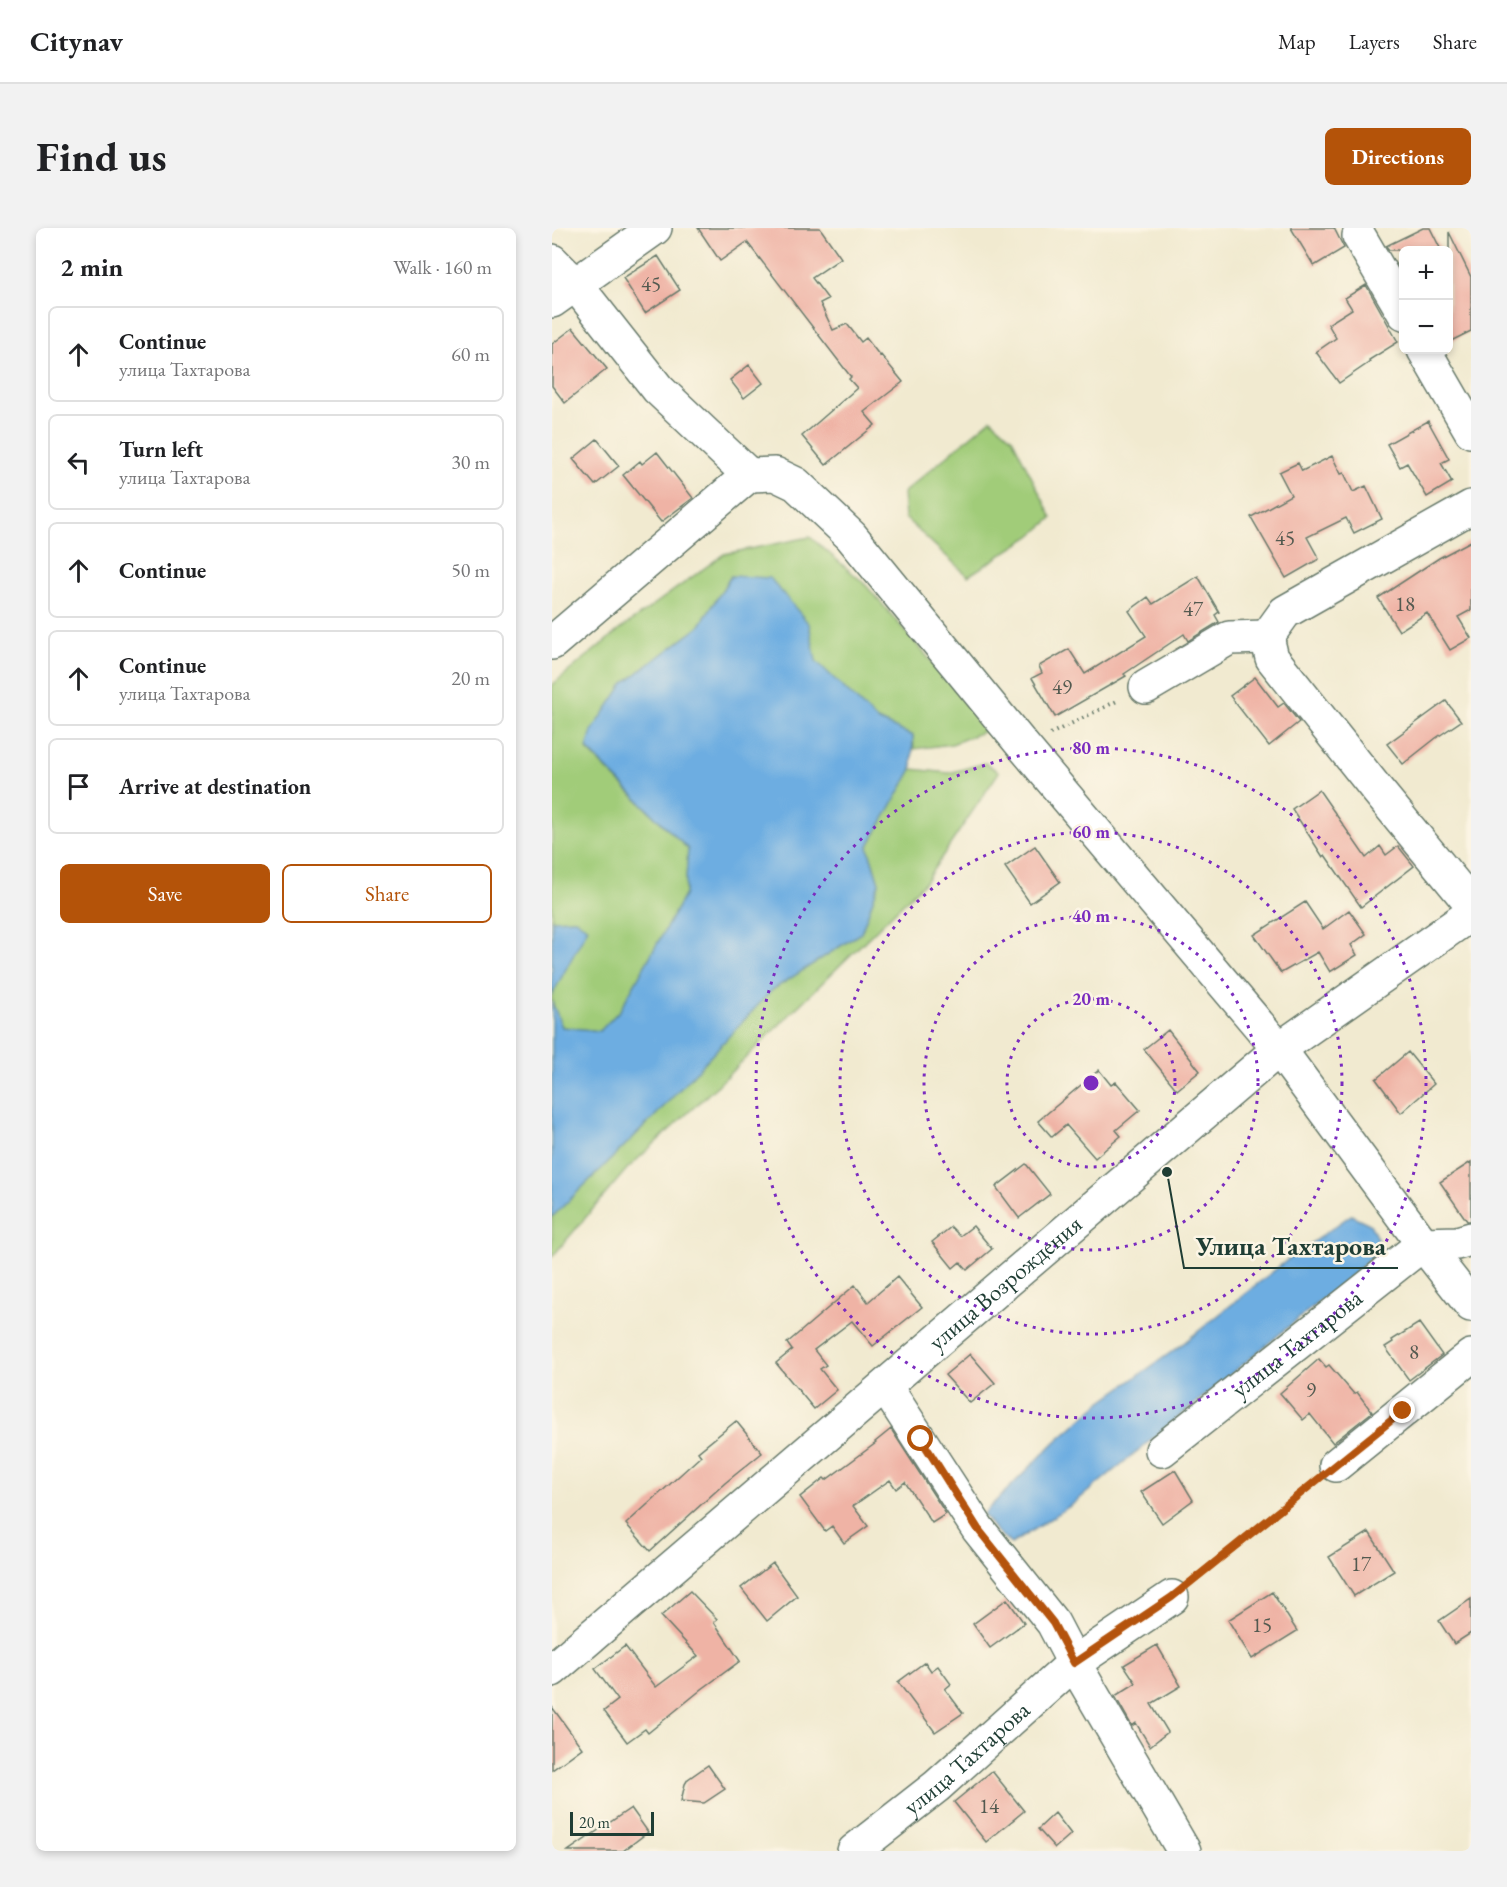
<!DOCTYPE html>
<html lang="en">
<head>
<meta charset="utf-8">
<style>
  :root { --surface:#fff; --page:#f2f2f2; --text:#202124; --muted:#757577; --line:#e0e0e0; --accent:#b45309 }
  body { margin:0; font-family:"EB Garamond",serif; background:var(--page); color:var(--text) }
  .controls { position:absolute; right:18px; top:18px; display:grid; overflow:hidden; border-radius:9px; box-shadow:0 3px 9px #0003 }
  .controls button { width:54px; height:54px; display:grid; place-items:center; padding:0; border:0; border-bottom:2px solid var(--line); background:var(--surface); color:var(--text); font:30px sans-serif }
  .scale { position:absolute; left:18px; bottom:15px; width:84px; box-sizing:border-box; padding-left:6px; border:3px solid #1f3d34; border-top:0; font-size:16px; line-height:21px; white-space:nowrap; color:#1f3d34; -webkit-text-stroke:4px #fcf5e5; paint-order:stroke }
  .stop { position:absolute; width:18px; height:18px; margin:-14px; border:4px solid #b45309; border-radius:50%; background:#fff }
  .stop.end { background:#b45309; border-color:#fff; box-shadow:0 2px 6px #0008 }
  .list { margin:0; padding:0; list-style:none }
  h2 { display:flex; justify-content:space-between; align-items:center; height:78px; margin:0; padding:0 24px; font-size:26px }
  h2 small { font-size:20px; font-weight:400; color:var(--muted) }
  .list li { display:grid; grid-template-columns:39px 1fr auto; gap:18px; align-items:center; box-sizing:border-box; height:96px; margin:0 12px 12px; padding:0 12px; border:2px solid var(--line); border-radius:9px }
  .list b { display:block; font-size:22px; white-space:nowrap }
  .list p { margin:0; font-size:20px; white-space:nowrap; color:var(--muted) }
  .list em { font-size:20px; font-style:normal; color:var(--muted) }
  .actions { display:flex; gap:12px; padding:18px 24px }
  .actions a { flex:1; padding:14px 0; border:2px solid var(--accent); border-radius:9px; text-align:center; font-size:21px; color:var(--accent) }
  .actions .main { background:var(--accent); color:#fff }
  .icon { flex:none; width:33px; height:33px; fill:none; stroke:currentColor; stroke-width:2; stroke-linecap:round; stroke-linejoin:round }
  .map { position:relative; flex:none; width:919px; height:1623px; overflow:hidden; border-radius:9px }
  header { display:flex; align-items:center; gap:36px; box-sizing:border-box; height:84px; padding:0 30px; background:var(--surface); border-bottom:2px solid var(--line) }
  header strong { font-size:28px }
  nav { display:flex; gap:33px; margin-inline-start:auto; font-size:21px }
  .intro { display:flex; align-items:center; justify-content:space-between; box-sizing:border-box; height:144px; padding:0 36px }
  h1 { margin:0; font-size:42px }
  .button { padding:15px 27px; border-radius:9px; background:var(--accent); color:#fff; font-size:21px; font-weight:700 }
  main { display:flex; gap:36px; padding:0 36px }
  aside { flex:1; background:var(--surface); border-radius:9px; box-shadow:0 3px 9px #0003 }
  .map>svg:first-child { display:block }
  .green { fill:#a1cc79; stroke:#608456; stroke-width:1.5 }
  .water { fill:#6dade1; stroke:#46758a; stroke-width:1.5 }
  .building { fill:#efb3a5 }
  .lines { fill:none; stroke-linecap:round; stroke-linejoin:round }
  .minor-casing { stroke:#687a6b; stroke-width:36 }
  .path { stroke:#687a6b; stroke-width:4; stroke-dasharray:1.5 4.5; stroke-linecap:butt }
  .minor { stroke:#fff; stroke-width:33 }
  .route { stroke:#b45309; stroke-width:8 }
  .ring { fill:none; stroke:#7b2cbf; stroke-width:3; stroke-dasharray:3 6 }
  .labels { text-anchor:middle; stroke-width:5; stroke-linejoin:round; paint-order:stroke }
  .number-label { font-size:21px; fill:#535a50 }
  .street-label { font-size:24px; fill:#1f3d34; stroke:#fcf5e5 }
  .centre { fill:#7b2cbf; stroke:#fcf5e5; stroke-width:3 }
  .ring-label { font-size:18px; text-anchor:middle; font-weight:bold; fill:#7b2cbf; stroke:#fcf5e5; stroke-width:5; stroke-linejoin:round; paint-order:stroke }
  .leader { fill:none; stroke:#1f3d34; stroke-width:2 }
  .callout-dot { fill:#1f3d34; stroke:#fcf5e5; stroke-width:2 }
  .callout-label { font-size:26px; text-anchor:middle; font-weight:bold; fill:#1f3d34; stroke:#fcf5e5; stroke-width:5; stroke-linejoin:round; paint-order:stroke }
</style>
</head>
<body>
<header>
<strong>Citynav</strong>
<nav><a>Map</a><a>Layers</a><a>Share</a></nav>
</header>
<div class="intro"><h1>Find us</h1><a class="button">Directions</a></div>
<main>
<aside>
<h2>2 min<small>Walk · 160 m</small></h2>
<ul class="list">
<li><svg class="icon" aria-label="ahead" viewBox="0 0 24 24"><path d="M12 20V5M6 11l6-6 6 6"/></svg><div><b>Continue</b><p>улица Тахтарова</p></div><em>60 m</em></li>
<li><svg class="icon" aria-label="left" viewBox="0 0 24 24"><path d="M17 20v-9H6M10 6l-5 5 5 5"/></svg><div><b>Turn left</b><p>улица Тахтарова</p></div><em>30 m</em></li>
<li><svg class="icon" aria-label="ahead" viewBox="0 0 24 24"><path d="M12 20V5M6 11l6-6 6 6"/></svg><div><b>Continue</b></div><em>50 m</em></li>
<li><svg class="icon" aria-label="ahead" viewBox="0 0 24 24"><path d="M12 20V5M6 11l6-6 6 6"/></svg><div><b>Continue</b><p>улица Тахтарова</p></div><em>20 m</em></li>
<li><svg class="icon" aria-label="arrive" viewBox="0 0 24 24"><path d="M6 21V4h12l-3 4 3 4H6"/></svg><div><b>Arrive at destination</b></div></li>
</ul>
<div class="actions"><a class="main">Save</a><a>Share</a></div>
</aside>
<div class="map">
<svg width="919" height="1623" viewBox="0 0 919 1623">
  <rect width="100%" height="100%" fill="#fcf5e5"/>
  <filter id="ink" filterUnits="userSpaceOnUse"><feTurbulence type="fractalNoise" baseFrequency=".0167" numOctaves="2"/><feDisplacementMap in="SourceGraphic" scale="12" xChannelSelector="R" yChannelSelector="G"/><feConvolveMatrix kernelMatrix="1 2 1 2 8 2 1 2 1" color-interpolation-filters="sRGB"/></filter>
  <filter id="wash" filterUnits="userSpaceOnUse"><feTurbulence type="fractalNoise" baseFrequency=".008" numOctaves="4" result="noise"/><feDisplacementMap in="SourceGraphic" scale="24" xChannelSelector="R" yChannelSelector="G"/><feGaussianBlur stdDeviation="1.35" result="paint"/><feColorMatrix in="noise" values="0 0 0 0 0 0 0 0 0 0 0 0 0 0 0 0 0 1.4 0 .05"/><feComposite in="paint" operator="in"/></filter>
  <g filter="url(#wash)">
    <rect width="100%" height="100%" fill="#f1ead0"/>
    <path class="green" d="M439,191L460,210L500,290L479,308L416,348L353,290L351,265Z
      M258,309L312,355L411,470L433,503L400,516L362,521L361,508L325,492L263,433L257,396L179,348L147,399L72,455L35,522L136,621L133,666L68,782L48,803L10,799L0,774V767L35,700L23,691L0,692V457L67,402L172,326Z
      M433,535L447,544L373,654L165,858L75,941L0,1029V989L102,889L220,762L309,705L327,655L316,619L360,541L397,545Z"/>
    <path class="water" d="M179,348L218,350L257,396L264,433L325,492L361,508L360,541L316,619L327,655L309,705L220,762L102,889L0,989V774L10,799L48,803L68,782L133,666L136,621L35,521L40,503L72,455L147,399Z
      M23,691L36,700L0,767V692Z
      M799,987L818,996L829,1019L808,1040L521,1276L459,1316L443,1302L431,1286L504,1213L549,1174L628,1118L734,1033Z"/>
    <g id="blocks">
      <path class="building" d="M146,0H268L289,30L260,50L276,71L268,75L281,102L295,96L309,114L314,110L328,128L329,127L351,154L312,184L323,197L274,237L250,208L305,160L297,151L299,149L195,14L168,33Z
        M739,0H782L792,20L762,38Z
        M871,0H878L889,22H837L834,18Z
        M897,4L919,49V103L897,114Z
        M106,28L128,62L93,85L71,50Z
        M814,57L846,114L817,132L818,134L787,155L764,124L784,110L776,96L800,81L793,70Z
        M21,100L55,141L13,175L0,158V116Z
        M197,137L211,155L192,170L178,152Z
        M876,193L897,231L889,235L900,254L875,269L855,235L848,239L835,216Z
        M45,211L67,238L43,257L21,231Z
        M105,224L141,270L109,294L71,247L88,233L90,236Z
        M780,228L789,246L792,245L801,264L814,258L830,291L802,305L794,290L755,309L767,331L734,350L699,289L739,267L727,244L746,235L750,243Z
        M919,313V382L906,389L919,410L898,422L875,385L847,403L826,370L887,330Z
        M646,348L667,384L663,387L667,394L636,413L632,406L572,446L574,448L503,489L480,450L490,445L487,438L517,421L533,446L594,408L577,383L596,369L601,376Z
        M703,449L726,479L732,475L747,494L717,518L678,468Z
        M894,473L909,493L884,510L851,536L835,516Z
        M767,562L814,630L828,618L834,627L846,618L862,638L809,679L773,627L771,629L740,581Z
        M483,618L508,654L478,675L453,639Z
        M753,674L771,701L797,682L814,706L799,717L805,727L778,744L766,724L729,745L702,707Z
        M616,802L648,843L625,862L592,821Z
        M856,824L882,856L849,885L824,851Z
        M547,842L559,857L564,854L588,882L564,902L569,908L543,930L514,897L500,909L486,893Z
        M919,934V993H915L888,954Z
        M474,936L498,966L467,990L444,959Z
        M421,998L440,1021L415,1042L408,1034L401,1040L380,1014L399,999L408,1008Z
        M345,1049L370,1079L321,1118L300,1093L262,1122L274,1137L268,1141L285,1162L262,1181L224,1135L240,1122L235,1115L303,1057L316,1074Z
        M867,1095L890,1127L857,1152L833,1119L841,1114L840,1112Z
        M418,1126L443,1155L418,1175L393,1147Z
        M767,1131L774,1139L777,1137L802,1166L805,1164L820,1184L781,1215L758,1186L751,1192L728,1165Z
        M184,1193L210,1225L173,1255L98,1323L74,1296L149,1228L146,1224Z
        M339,1201L394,1286L380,1295L353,1254L344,1261L338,1252L301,1278L316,1298L292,1315L280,1298L273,1303L248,1269L272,1250L274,1252L324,1215L323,1214Z
        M623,1242L641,1272L610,1295L589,1264Z
        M817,1304L842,1343L802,1368L777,1329Z
        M221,1335L245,1368L215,1393L189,1360Z
        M138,1363L165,1391L162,1394L188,1433L150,1461L96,1505L93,1501L75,1514L52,1483L66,1472L43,1441L73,1418L104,1459L146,1428L109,1388Z
        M720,1364L745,1403L700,1431L676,1392Z
        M455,1371L472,1395L438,1420L421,1396Z
        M919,1371V1405L902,1416L887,1393Z
        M605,1417L629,1458L599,1476L616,1504L598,1518L584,1495L580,1498L563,1468L584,1455L572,1437Z
        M373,1434L379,1443L386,1438L399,1456L393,1461L411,1485L383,1504L346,1454Z
        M0,1479L30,1520L0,1542Z
        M156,1537L173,1561L152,1575L129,1573L133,1556L136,1551Z
        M440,1543L472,1583L434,1614L402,1574Z
        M79,1580L96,1604L71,1623H16Z
        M503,1585L519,1606L503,1620L486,1601Z"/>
    </g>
  </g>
  <g filter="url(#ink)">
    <use href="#blocks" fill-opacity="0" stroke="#687a6b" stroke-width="1.5"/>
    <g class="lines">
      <g class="minor-casing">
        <g id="minor">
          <path d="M807,8L852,85"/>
          <path d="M0,33L24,57L106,161L197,247L223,246L244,256L299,308L472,519L727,821L871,1016L919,1077"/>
          <path d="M0,73L103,0"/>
          <path d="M872,122L919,203"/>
          <path d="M715,409L720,430L826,563L919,676"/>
          <path d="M715,409L733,384L919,279"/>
          <path d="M0,415L197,247"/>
          <path d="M594,459L677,410L715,409"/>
          <path id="s1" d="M610,1222L871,1016L905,1015L919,1011"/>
          <path d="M784,1237L919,1128"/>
          <path d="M620,1369L522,1435L632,1623"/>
          <path id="s2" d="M0,1442L727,821L919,686"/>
          <path id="s3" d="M302,1623L385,1558L522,1435L501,1395L426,1301L333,1158"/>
        </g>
      </g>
      <path class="path" d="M498,506L567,472
        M642,1351L763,1255"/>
      <use href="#minor" class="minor"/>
    </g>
  </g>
  <g class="lines" filter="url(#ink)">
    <path class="route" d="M369,1211L426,1301L501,1395L522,1435L620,1369L851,1183"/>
  </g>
  <g class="ring">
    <circle cx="539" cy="855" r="84"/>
    <circle cx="539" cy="855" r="167"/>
    <circle cx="539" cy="855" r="251"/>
    <circle cx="539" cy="855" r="335"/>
  </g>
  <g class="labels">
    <g class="number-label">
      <text x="99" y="63">45</text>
      <text x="733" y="317">45</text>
      <text x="853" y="383">18</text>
      <text x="641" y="388">47</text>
      <text x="510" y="466">49</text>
      <text x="862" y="1131">8</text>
      <text x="759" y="1169">9</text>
      <text x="809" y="1343">17</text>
      <text x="710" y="1404">15</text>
      <text x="437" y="1585">14</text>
    </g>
    <g class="street-label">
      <text dy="8" stroke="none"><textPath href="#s2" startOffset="596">улица Возрождения</textPath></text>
      <text dy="8" stroke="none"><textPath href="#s1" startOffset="172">улица Тахтарова</textPath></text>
      <text dy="8" stroke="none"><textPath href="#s3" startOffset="146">улица Тахтарова</textPath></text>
    </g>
  </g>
  <circle cx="539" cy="855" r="9" class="centre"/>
  <g class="ring-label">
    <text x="539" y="526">80 m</text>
    <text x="539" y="610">60 m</text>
    <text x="539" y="694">40 m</text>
    <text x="539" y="777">20 m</text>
  </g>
  <path class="leader" d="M615 944L632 1040H846"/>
  <circle class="callout-dot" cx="615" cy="944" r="6"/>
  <g class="callout-label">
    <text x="739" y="1027">Улица Тахтарова</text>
  </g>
</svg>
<div class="controls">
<button>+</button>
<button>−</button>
</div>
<div class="scale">20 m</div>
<div class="stop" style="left:369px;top:1211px"></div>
<div class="stop end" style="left:851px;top:1183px"></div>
</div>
</main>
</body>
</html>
